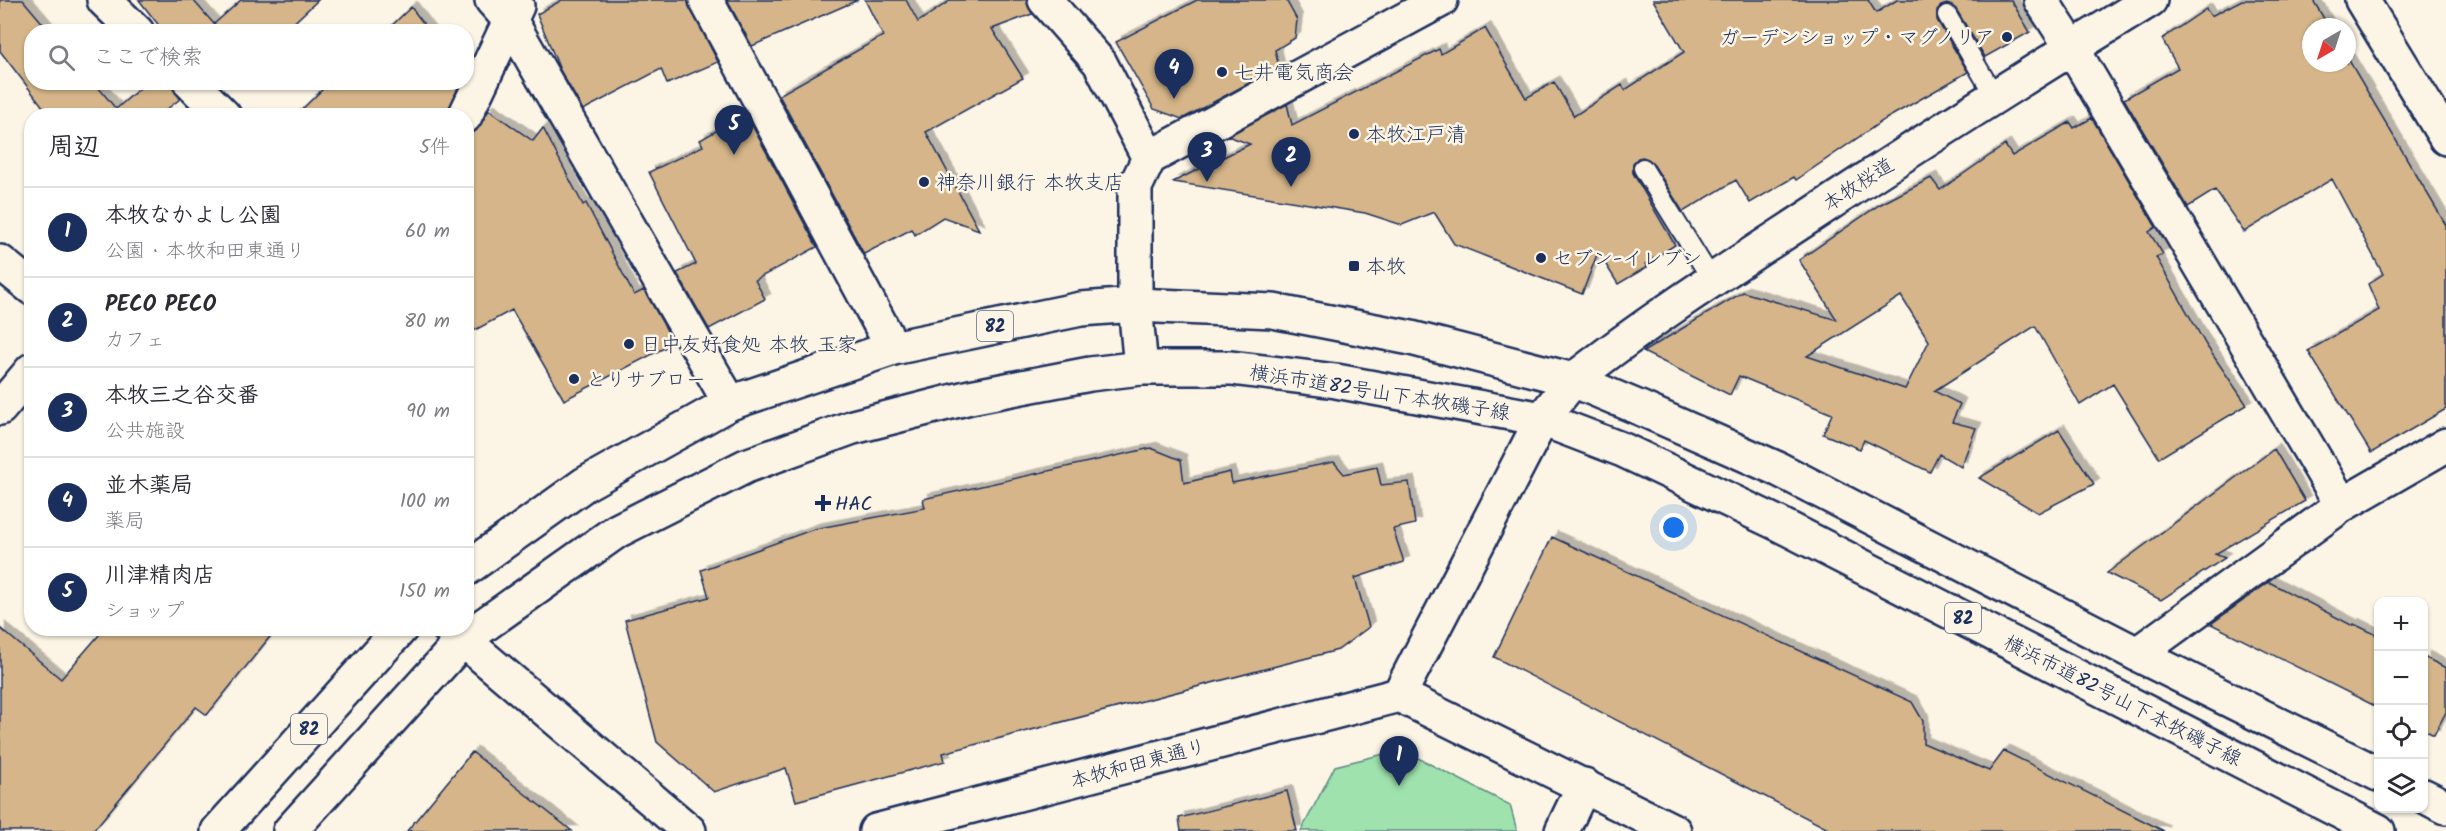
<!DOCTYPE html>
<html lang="ja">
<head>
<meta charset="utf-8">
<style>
  :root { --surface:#fff; --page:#f7f7f7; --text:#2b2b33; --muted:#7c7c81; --line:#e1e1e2; --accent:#1b2f5e }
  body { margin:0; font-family:Kalam,"Klee One",sans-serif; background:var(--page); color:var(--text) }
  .controls { position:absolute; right:18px; bottom:18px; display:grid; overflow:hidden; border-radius:12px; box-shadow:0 2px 4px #0004 }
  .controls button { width:54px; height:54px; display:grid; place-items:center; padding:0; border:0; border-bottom:2px solid var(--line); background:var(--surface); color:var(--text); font:30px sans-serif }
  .compass { position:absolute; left:2302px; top:18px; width:54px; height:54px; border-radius:50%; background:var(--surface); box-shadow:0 2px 4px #0004; rotate:219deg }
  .you { position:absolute; left:1674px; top:528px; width:21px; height:21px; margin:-15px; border:4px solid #fff; border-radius:50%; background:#1a73e8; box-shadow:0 0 0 9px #1a73e833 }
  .badge { display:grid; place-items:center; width:39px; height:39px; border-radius:50%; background:var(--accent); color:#fff; font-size:20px; font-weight:700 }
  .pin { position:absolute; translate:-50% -50px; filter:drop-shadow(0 2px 3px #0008) }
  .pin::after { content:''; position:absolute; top:32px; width:21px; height:18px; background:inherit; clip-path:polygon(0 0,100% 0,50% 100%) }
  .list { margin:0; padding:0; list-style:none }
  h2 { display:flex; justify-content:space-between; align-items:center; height:78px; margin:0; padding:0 24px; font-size:26px }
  h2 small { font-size:20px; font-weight:400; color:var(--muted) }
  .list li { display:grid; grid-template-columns:39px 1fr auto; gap:18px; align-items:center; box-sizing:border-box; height:90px; padding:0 24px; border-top:2px solid var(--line) }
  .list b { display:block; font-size:22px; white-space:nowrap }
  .list p { margin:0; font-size:20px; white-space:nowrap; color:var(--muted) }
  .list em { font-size:20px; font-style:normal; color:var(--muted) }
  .icon { flex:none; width:33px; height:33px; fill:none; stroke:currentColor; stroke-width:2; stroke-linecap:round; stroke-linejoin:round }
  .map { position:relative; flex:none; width:2446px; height:831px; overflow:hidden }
  .search { position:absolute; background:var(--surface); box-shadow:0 2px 4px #0004; left:24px; top:24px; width:450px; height:66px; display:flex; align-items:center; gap:15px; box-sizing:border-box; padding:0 21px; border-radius:24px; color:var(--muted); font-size:22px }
  .panel { position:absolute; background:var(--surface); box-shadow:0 2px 4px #0004; left:24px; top:108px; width:450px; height:528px; border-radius:24px }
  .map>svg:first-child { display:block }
  .green { fill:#9fe2ad; stroke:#5d8886; stroke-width:1.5 }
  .building { fill:#d5b589; stroke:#1b2f5e; stroke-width:1.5; fill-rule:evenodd; filter:url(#shadow) }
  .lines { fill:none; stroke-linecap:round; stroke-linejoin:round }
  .lane-casing { stroke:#1b2f5e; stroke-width:22 }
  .street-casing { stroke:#1b2f5e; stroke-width:38 }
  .secondary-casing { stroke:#1b2f5e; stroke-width:38 }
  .primary-casing { stroke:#1b2f5e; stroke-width:38 }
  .lane { stroke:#fcf5e5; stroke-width:18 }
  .street { stroke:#fcf5e5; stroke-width:33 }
  .secondary { stroke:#fcf5e5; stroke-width:33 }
  .primary { stroke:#fcf5e5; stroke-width:33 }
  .poi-dot { fill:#1b2f5e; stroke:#fcf5e5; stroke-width:2 }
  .labels { text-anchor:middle; stroke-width:5; stroke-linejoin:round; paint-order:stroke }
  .shield { fill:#fcf5e5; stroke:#5e6a86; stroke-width:1.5 }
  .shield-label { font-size:18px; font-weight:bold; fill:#1b2f5e }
  .poi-label { font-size:20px; fill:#1b2f5e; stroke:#fcf5e5; text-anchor:start }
  .street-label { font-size:20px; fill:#1b2f5e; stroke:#fcf5e5 }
</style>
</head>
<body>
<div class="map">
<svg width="2446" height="831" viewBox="0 0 2446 831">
  <defs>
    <filter id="shadow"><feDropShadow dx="5.5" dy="-5.5" stdDeviation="0" flood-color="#0004"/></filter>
  </defs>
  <rect width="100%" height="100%" fill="#fcf5e5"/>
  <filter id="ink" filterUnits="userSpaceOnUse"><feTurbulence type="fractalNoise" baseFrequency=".0167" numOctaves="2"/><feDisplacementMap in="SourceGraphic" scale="12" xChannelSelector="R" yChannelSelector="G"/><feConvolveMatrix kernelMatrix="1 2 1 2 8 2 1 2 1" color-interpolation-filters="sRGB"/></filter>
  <g filter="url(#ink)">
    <path class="green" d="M1388,753L1418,758L1510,805L1517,831H1301L1335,766Z"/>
    <path class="building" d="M0,0H23L50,32H32V82H94L116,109L147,82H172L180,99L158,116H50L0,51Z
      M139,0H193L214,24L241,0H318L284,32H164Z
      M562,0H687L718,62L667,84L661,69L583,110L560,70L537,14Z
      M727,0H858L752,46Z
      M865,0H906L918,22L951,0H1027L1032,14L992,29L1023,78L926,132L979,230L943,217L915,235L912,229L864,254L779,95L883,36Z
      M1197,0H1286L1297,20L1295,38L1275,50L1279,67L1182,119L1154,109L1116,42Z
      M1653,0H1868L1876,13L1897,0H2011L2030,32L1985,57L1956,9L1947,4L1941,6L1937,10V20L1968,72L1884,120L1796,180L1794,177L1750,203L1736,180L1683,212L1652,162L1643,157L1638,158L1633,163V173L1675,245L1645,264L1647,267L1618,284L1598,252L1582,294L1454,244L1434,212L1402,225L1365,213L1173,182L1250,144L1228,136L1287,104L1292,125L1439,49L1441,54L1485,28L1526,98L1554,82L1574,116L1622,85L1625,90L1684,52Z
      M2242,0H2313L2329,27H2311V63H2347V57L2446,225V409L2371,453L2308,351L2379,310L2368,284L2383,274L2332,179L2244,232L2215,190L2188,207L2124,99L2178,68L2162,39L2206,9L2211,16Z
      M411,7L430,32H385Z
      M330,82H452L458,87L447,116H295Z
      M489,110L533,141L543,128L583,205L586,203L634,295L644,290L674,343L564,400L512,310L466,335V135L476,131Z
      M746,114L817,247L755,280L765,299L709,329L677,273L696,264L649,172L703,146L700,140Z
      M2092,118L2156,227L2149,232L2163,254L2156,257L2206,345L2247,405L2159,458L2113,384L2080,405L2035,326L1934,391L1960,404L1952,422L1976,428L1961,467L1939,454L1930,472L1864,440L1860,449L1823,434L1832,414L1739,376L1730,395L1643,352L1743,292L1837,320L1799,260L1879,205L1931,178L1940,190L2005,145L2012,156L2070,122L2074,128ZM1901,296L1929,341L1905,389L1807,356Z
      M2059,430L2094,484L2038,513L1979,478Z
      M1151,448L1181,460L1184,483L1230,472L1232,483L1334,462L1344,474L1377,467L1381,485L1409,482L1415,524L1393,529L1404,562L1355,578L1369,627L1338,650L943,753L945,761L796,801L786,768L714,792L657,742L625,620L709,597L701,570L814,529L925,508L923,499Z
      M2274,449L2305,501L2215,554L2225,558L2161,600L2107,573Z
      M1552,537L1912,702L1923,721V743L1989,771L2004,751L2164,831H1832L1494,657Z
      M2269,582L2353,626L2354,624L2379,636V708L2211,624Z
      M0,628L61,679L105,628H277L207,715L196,707L93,831H0Z
      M2424,657L2446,668V712L2434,735L2424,730Z
      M472,752L572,831H407Z
      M1287,791L1297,831H1181L1179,818Z"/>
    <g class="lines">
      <g class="lane-casing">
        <path id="lane" d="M1947,15L1994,95
          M1643,168L1712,280"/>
      </g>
      <g class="street-casing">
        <path id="street" d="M104,0L137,32
          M492,0L510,20L730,403
          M706,0L893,348
          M1045,0L1100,63L1149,158
          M2041,0L2072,48L2342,505
          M2362,0L2446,138
          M190,82L224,116
          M465,116L517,6
          M1141,368L1135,305V187L1149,158L1441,0
          M2137,654L2342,505L2446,445
          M1399,695L1542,419L1573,380
          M1562,831L1584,785"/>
      </g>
      <g class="secondary-casing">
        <path id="secondary" d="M0,262L32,288
          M1573,380C1645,323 1723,273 1801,222C1916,146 2032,72 2150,0
          M0,408L32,370
          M449,628L689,831
          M876,831L1399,695L1674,831"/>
      </g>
      <g class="primary-casing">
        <path id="primary" d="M466,569L585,484L730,403L893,348L1081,309L1135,305L1273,311L1411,338L1573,380L1642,409L1778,469L2137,654L2378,774
          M2424,796L2446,807
          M218,831L401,628
          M290,831L463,640L617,531L746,466L853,427L970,397L1090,374L1141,368H1231L1336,381L1542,419L1623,450L1777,523L2378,831"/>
      </g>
      <use href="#lane" class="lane"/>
      <use href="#street" class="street"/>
      <use href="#secondary" class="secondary"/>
      <use href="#primary" class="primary"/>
    </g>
  </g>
  <g class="poi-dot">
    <circle cx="2007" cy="37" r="6"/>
    <circle cx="1222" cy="72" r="6"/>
    <circle cx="1354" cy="134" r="6"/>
    <circle cx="924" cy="182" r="6"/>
    <circle cx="1541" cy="258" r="6"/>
    <rect x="1348" y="260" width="12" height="12" rx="3"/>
    <circle cx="629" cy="344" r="6"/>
    <circle cx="574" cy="379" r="6"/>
    <path d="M820 494h6v6h6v6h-6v6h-6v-6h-6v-6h6z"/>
  </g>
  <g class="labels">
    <g class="shield">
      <rect x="977" y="311" width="36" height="30" rx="4.5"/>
      <rect x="1945" y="603" width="36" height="30" rx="4.5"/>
      <rect x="291" y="714" width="36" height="30" rx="4.5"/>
    </g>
    <g class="shield-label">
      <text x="995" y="332">82</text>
      <text x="1963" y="624">82</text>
      <text x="309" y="735">82</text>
    </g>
    <g class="poi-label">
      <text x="1995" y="44" text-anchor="end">ガーデンショップ・マグノリア</text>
      <text x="1234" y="79">七井電気商会</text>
      <text x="1366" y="141">本牧江戸清</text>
      <text x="936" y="189">神奈川銀行 本牧支店</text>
      <text x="1553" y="265">セブン-イレブン</text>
      <text x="1366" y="273">本牧</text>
      <text x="641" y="351">日中友好食処 本牧 玉家</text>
      <text x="586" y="386">とりサブロー</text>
      <text x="835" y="510">HAC</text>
    </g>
    <g class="street-label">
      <text transform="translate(1858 184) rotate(-33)" y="7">本牧桜道</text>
      <text transform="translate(1380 392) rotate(9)" y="7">横浜市道82号山下本牧磯子線</text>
      <text transform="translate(2123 700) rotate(27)" y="7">横浜市道82号山下本牧磯子線</text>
      <text transform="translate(1138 763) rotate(-15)" y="7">本牧和田東通り</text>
    </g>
  </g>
</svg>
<div class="controls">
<button>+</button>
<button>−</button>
<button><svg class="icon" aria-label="locate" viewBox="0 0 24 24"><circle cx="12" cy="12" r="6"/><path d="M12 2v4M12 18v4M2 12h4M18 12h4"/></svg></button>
<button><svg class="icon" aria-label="layers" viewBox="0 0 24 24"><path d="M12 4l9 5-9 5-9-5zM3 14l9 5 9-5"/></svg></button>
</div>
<svg class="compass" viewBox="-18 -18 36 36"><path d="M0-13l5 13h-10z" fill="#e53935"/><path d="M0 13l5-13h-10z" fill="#7c7c81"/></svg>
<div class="you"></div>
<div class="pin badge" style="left:1399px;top:786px">1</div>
<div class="pin badge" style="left:1291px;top:187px">2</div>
<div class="pin badge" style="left:1207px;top:182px">3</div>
<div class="pin badge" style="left:1174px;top:99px">4</div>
<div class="pin badge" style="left:734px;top:155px">5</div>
<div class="search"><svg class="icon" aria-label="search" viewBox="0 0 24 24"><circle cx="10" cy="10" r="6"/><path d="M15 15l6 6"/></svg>ここで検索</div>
<section class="panel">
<h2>周辺<small>5件</small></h2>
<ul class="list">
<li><span class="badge">1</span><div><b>本牧なかよし公園</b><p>公園 · 本牧和田東通り</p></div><em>60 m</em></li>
<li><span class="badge">2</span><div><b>PECO PECO</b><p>カフェ</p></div><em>80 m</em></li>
<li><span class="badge">3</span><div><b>本牧三之谷交番</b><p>公共施設</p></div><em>90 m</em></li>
<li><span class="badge">4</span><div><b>並木薬局</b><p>薬局</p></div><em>100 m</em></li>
<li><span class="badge">5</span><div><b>川津精肉店</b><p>ショップ</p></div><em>150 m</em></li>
</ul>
</section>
</div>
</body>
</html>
